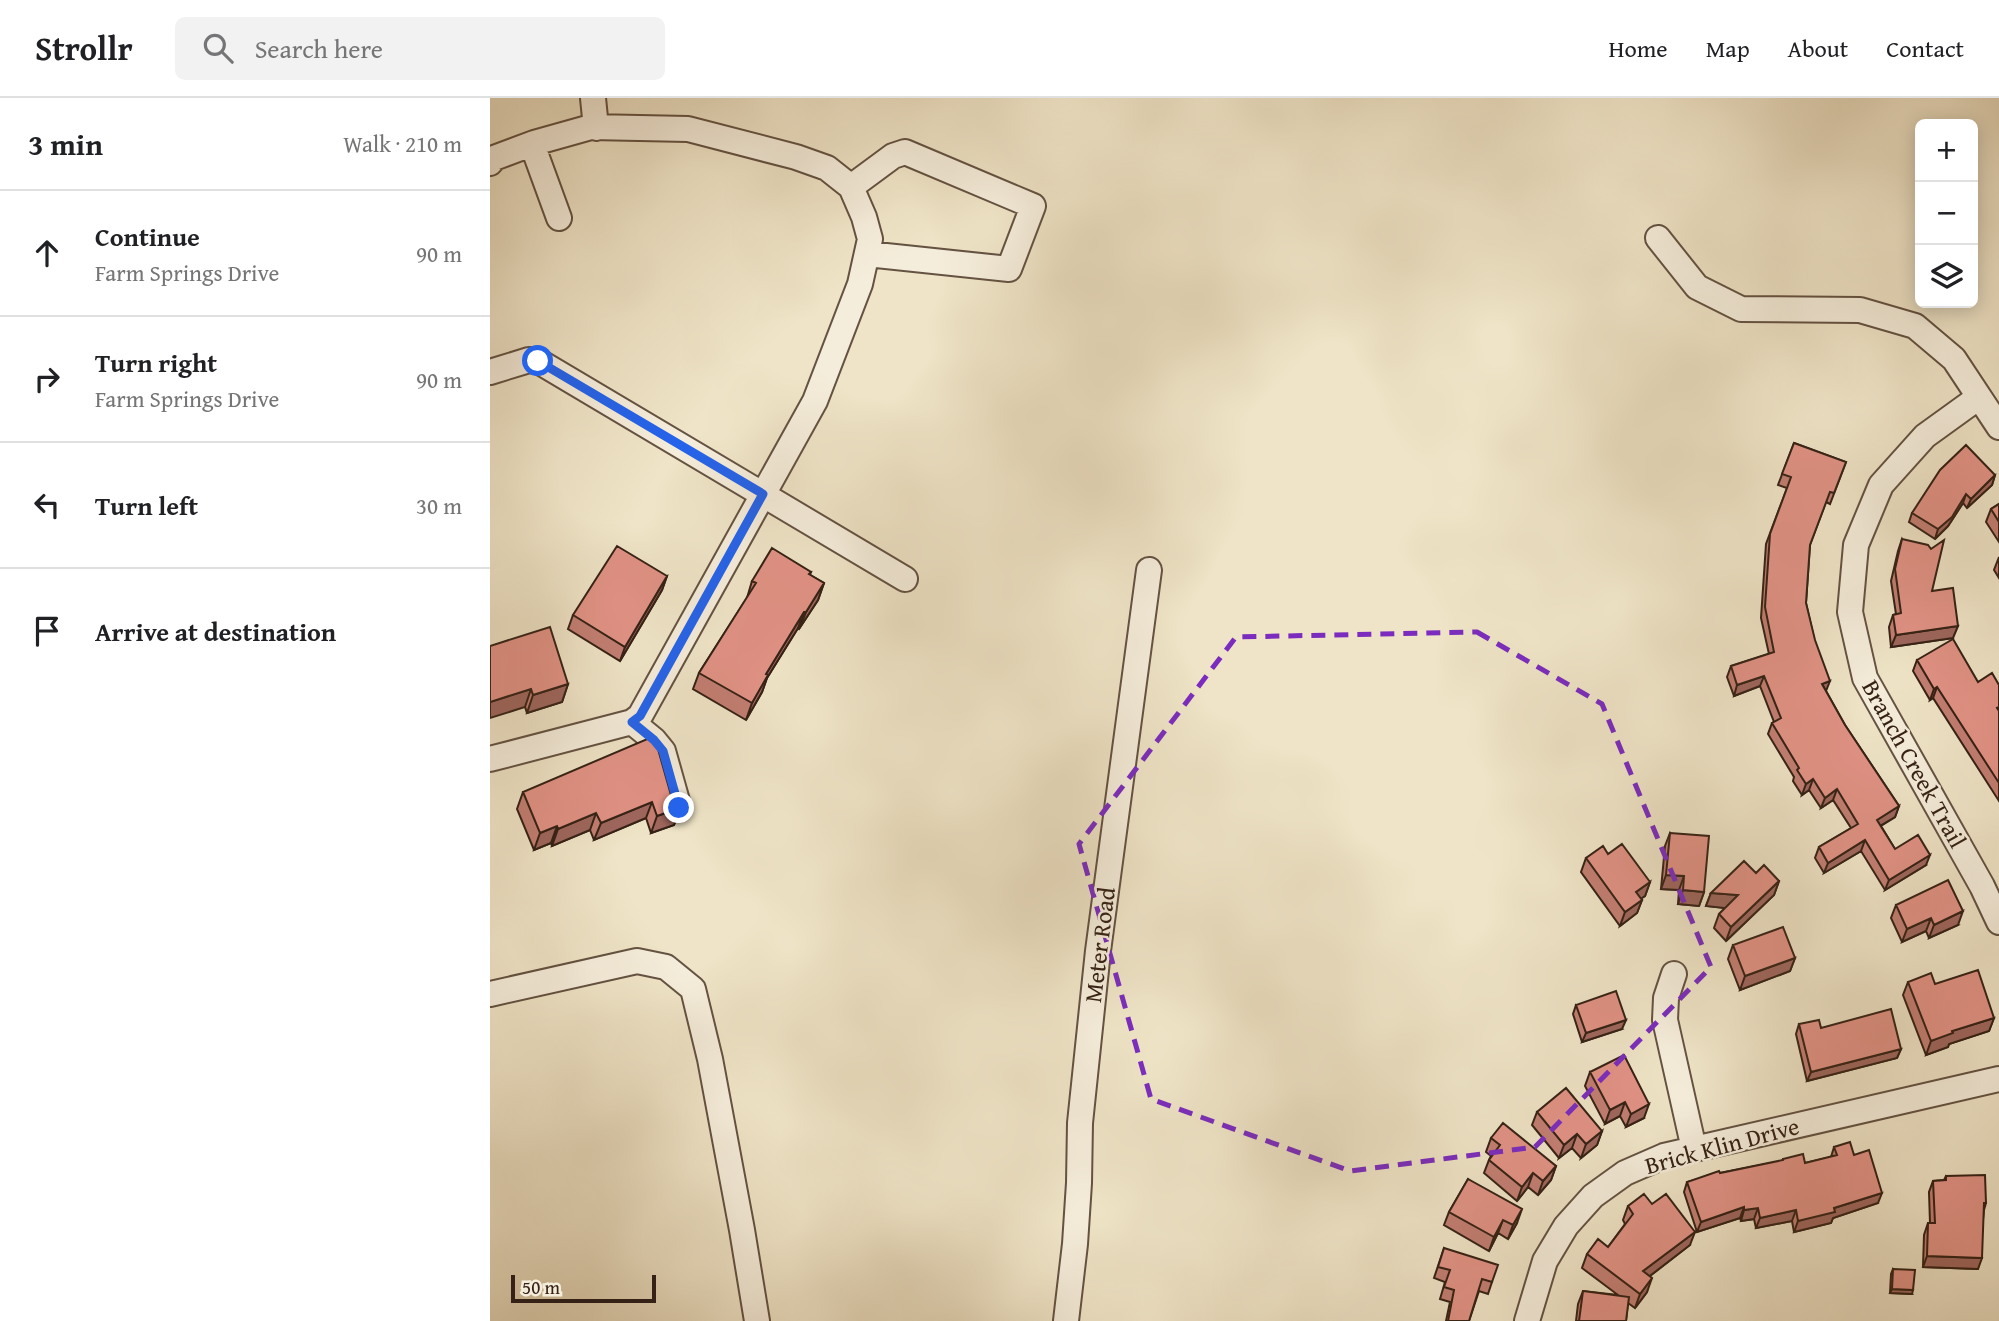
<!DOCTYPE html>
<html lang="en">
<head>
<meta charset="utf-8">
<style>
  :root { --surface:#fff; --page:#f2f2f2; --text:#202124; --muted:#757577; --line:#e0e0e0 }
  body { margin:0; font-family:"Gentium Book Plus",serif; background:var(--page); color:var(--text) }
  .controls { position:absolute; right:21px; top:21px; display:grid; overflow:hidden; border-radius:10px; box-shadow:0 4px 18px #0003 }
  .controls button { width:63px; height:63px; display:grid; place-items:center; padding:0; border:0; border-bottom:2px solid var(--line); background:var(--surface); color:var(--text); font:35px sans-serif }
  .scale { position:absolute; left:21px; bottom:18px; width:145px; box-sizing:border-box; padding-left:7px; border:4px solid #352115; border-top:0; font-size:19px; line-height:24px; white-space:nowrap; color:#352115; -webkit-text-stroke:5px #f5eddb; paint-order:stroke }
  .stop { position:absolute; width:21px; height:21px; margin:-16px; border:5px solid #2563eb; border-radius:50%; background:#fff }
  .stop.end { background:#2563eb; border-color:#fff; box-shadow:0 2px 7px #0008 }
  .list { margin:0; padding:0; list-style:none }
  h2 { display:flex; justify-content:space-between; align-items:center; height:91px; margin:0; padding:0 28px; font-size:30px }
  h2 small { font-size:23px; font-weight:400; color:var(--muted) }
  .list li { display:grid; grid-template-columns:46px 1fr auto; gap:21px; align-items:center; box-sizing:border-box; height:126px; padding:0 28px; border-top:2px solid var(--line) }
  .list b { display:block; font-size:26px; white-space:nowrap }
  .list p { margin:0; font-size:23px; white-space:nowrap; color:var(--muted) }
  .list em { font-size:23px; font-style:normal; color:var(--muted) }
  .icon { flex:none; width:38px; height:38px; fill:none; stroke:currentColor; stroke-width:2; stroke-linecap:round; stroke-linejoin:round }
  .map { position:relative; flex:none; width:1509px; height:1223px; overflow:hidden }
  header { display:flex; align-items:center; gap:42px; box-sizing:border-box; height:98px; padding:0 35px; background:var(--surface); border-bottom:2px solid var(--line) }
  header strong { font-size:33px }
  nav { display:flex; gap:38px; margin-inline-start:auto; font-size:24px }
  .search { width:490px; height:63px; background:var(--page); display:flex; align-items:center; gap:18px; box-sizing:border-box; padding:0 24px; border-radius:10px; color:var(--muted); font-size:26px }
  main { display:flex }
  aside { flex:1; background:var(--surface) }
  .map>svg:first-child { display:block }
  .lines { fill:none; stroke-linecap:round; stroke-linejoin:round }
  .minor-casing { stroke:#645242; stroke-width:28 }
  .minor { stroke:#f5eddb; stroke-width:24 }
  .wall { fill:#c27e72; stroke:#352115; stroke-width:2 }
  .shaded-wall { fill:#9e665d; stroke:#352115; stroke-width:2 }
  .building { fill:#e19285; stroke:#352115; stroke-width:2 }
  .route { stroke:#2563eb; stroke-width:9 }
  .marked { fill:none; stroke:#7b2cbf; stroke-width:5; stroke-dasharray:14 9; stroke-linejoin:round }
  .labels { text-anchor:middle; stroke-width:5; stroke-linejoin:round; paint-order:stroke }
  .street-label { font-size:24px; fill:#352115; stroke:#f5eddb }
</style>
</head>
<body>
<header>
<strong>Strollr</strong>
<div class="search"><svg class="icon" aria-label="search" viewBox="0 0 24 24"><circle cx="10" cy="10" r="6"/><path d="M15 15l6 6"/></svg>Search here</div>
<nav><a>Home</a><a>Map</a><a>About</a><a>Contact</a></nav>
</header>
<main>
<aside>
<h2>3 min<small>Walk · 210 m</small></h2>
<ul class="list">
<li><svg class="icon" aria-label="ahead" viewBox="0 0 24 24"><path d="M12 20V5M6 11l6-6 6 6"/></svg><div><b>Continue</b><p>Farm Springs Drive</p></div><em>90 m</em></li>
<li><svg class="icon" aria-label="right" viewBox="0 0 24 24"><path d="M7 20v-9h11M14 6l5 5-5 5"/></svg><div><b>Turn right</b><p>Farm Springs Drive</p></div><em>90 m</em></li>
<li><svg class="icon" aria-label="left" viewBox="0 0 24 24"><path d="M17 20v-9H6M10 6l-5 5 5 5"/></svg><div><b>Turn left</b></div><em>30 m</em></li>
<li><svg class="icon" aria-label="arrive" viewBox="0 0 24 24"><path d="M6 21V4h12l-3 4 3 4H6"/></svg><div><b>Arrive at destination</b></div></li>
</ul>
</aside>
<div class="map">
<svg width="1509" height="1223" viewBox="0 0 1509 1223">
  <rect width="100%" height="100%" fill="#efe4c7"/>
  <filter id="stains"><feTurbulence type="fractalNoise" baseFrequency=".00286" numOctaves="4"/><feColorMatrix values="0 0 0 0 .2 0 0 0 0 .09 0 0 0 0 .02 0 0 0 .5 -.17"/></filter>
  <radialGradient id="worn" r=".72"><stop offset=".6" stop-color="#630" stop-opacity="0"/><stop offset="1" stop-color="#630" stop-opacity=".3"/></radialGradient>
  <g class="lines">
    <g class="minor-casing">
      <path id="minor" d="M103,0L106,30
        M42,46L69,120
        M0,65L4,60L44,45L101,29L198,31L306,59L337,70L361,89L374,119L380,141L370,186L325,303L150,618L142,624L0,661
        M361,89L403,58L415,54L543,108L519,171L377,156
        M1168,140L1207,189L1251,211L1370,212L1425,228L1464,261L1509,329
        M0,274L39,262L48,263L415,481
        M1489,299L1435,338L1391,387L1366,447L1360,514L1375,580L1492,788L1509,824
        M142,624L164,642L173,653L189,710
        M1184,876L1176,900L1175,922L1204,1051
        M0,896L147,863L176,869L203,891L220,961L252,1132L267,1223
        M576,1223L585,1146L589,1085L590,1025L608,853L659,472
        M1037,1223L1055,1163L1076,1128L1103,1098L1135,1075L1174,1058L1509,981"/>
    </g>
    <use href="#minor" class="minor"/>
  </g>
  <path class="wall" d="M1304,345L1356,364L1340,406L1336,404L1320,447L1316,505L1336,593L1355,627L1409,708L1405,719L1391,728L1405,751L1436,767L1395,792L1371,753L1334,775L1325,760L1329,749L1361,730L1343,702L1331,710L1319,692L1312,697L1303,683L1304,679L1278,636L1282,625L1284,624L1270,588L1244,598L1237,579L1241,568L1279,556L1271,520L1276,446L1297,390L1288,387Z
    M1505,377L1502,387L1477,410L1473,405L1458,428L1445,441L1419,424L1422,415Z
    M1509,406V444L1496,424L1501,411Z
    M1412,441L1442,493L1463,540L1401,549L1399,529L1403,517L1406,516L1401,483L1408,453Z
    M1509,459V480L1504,472Z
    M321,474L320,477L334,485L328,502L309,531L308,530L277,580L272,594L256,622L203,591L209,575L257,500L262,483Z
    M177,478L172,492L130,563L78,531L83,517Z
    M0,548L78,586L72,604L37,615L35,609Z
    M1427,562L1488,584L1509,587V703L1443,600L1440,602L1423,573Z
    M33,694L181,697L190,710L184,727L161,735L156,720L104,742L100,732L62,748L61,745L44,752L27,711Z
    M1180,735L1214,794L1209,808L1188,806L1189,792L1171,791L1175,748Z
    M1118,756L1160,784L1155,798L1151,800L1152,802L1147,815L1130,828L1091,774L1096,760Z
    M1266,775L1289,783L1284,797L1236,843L1224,830L1229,816L1235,810L1216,808L1221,795Z
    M1406,807L1468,827L1439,840L1436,833L1412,844L1401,820Z
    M1243,847L1305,860L1300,873L1250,892L1238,861Z
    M1418,884L1445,886L1504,920L1499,933L1459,946L1458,949L1436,957L1413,897Z
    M1086,907L1132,931L1092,944L1083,916Z
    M1309,926L1331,930L1411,951L1407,960L1317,983L1306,936Z
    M1100,974L1154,1020L1136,1029L1130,1018L1115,1026L1095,988Z
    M1047,1014L1112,1033L1107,1047L1091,1060L1082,1050L1069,1060L1042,1027Z
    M1001,1040L1066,1068L1061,1082L1048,1097L1038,1089L1027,1103L994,1075L999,1062L1001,1058L996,1054Z
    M1344,1049L1364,1057L1388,1105L1343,1120L1341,1125L1304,1134L1302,1123L1266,1130L1264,1121L1251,1123L1250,1120L1207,1134L1194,1094L1197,1084L1230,1075L1292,1063L1293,1061L1315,1065L1341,1059Z
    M1456,1078L1496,1105L1494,1112L1488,1171L1433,1169L1434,1137L1438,1125H1440L1439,1094L1443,1083L1454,1082Z
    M978,1081L1027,1125L1018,1141L1008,1135L999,1153L954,1127L959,1114Z
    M1162,1106L1200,1147L1160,1178L1157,1194L1145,1210L1138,1205L1136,1223H1086L1088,1206L1093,1193L1128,1197L1092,1170L1097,1156L1118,1149L1135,1126L1133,1122L1138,1108Z
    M954,1150L1002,1184L998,1196L989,1193L979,1223H956L960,1204L950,1201L955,1184L944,1180Z
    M1403,1171L1422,1196L1400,1195L1401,1176Z"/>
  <path class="shaded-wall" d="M1505,377L1502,387L1477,410L1481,401Z
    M1476,396L1473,405L1458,428L1445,441L1448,431Z
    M177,478L172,492L130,563L135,549Z
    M334,485L328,502L309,531L316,514Z
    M314,514L308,530L277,580L272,594L256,622L262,605L276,576Z
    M1468,528L1463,540L1401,549L1406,537Z
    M1274,578L1270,588L1244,598L1247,587Z
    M1340,583L1336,593L1332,586Z
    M78,586L72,604L37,615L43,597Z
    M1447,589L1443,600L1440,602L1444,591Z
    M41,591L35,609L0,620V604Z
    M1323,681L1319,692L1312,697L1316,686Z
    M1347,691L1343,702L1331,710L1335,700Z
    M162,704L156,720L104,742L111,725Z
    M1409,708L1405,719L1383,732L1387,722Z
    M190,710L184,727L161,735L167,718Z
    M106,715L100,732L62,748L68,731Z
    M67,728L61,745L44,752L50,735Z
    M1375,742L1371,753L1334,775L1338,765Z
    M1440,757L1436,767L1395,792L1399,782Z
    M1176,777L1194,778L1189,792L1171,791Z
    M1289,783L1284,797L1236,843L1241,829Z
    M1160,784L1155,798L1141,807L1146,794Z
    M1193,792L1214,794L1209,808L1188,806Z
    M1221,795L1248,797L1243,811L1216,808Z
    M1152,802L1147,815L1130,828L1135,814Z
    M1473,813L1468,827L1439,840L1444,827Z
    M1441,820L1436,833L1412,844L1417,831Z
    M1305,860L1300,873L1250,892L1255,878Z
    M1504,920L1499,933L1459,946L1458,949L1436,957L1441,943L1462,933Z
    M1136,922L1132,931L1092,944L1096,935Z
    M1411,951L1407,960L1317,983L1321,974Z
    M1135,1004L1130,1018L1115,1026L1120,1012Z
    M1159,1006L1154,1020L1136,1029L1141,1016Z
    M1112,1033L1107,1047L1091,1060L1096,1046Z
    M1087,1036L1082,1050L1069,1060L1074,1047Z
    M1066,1068L1061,1082L1048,1097L1053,1083Z
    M1043,1075L1038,1089L1027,1103L1032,1089Z
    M1392,1095L1388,1105L1343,1120L1341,1125L1304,1134L1308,1123L1344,1110Z
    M1254,1109L1250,1120L1207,1134L1211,1124Z
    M1268,1110L1264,1121L1251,1123L1254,1112Z
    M1032,1111L1027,1125L1018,1141L1023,1127Z
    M1306,1112L1302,1123L1266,1130L1270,1120Z
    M1013,1122L1008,1135L999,1153L1004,1139Z
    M1205,1134L1200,1147L1148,1187L1153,1173Z
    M1437,1158L1492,1160L1488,1171L1433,1169Z
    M1162,1180L1157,1194L1145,1210L1150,1196Z
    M1402,1191L1423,1192L1422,1196L1400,1195Z"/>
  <path class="building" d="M1304,345L1356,364L1344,395L1340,394L1320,447L1316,505L1325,542L1340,583L1332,586L1355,627L1409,708L1387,722L1405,751L1428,737L1440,757L1399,782L1375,742L1338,765L1329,749L1368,726L1347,691L1335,700L1323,681L1316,686L1307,672L1309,670L1282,625L1291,620L1274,578L1247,587L1241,568L1284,554L1275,509L1280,436L1301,379L1292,376Z
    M1476,347L1505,377L1481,401L1476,396L1462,419L1448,431L1422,415L1450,372Z
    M1509,406V424L1501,411Z
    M1412,441L1438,447L1441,451L1454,442L1442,493L1463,490L1468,528L1406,537L1403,517L1411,515L1405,471Z
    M127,448L177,478L135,549L83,517Z
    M282,450L321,474L319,476L334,485L316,514H314L276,576L278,577L262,605L209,575L266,485L262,483Z
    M60,529L78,586L43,597L41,591L0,604V548Z
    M1463,541L1488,584L1502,575L1509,587V609L1507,610L1509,613V685L1447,589L1444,591L1427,562Z
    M162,639L168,651L181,697L190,710L167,718L162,704L111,725L106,715L68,731L67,728L50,735L33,694Z
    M1180,735L1219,738L1214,794L1193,792L1194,778L1176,777Z
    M1132,746L1160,784L1146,794L1152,802L1135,814L1096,760L1113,748L1118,756Z
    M1254,763L1266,775L1274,767L1289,783L1241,829L1229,816L1248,797L1221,795Z
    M1458,782L1473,813L1444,827L1441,820L1417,831L1406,807Z
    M1293,829L1305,860L1255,878L1243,847Z
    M1488,872L1504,920L1462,933L1463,935L1441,943L1418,884L1441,875L1445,886Z
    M1126,893L1136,922L1096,935L1086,907Z
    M1401,911L1411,951L1321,974L1309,926L1329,922L1331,930Z
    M1134,957L1159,1006L1141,1016L1135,1004L1120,1012L1100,974Z
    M1076,990L1112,1033L1096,1046L1087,1036L1074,1047L1047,1014Z
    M1013,1025L1066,1068L1053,1083L1043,1075L1032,1089L999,1062L1010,1047L1001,1040Z
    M1360,1044L1364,1057L1379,1052L1392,1095L1344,1110L1345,1114L1308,1123L1306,1112L1270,1120L1268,1110L1254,1112V1109L1211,1124L1197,1084L1229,1073L1230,1075L1293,1062V1061L1313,1056L1315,1065L1347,1057L1344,1049Z
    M1495,1077L1496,1105H1494L1492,1160L1437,1158L1438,1125H1445L1443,1083L1456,1082V1078Z
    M978,1081L1032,1111L1023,1127L1013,1122L1004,1139L959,1114Z
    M1154,1096L1162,1106L1176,1096L1205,1134L1153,1173L1162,1180L1150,1196L1097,1156L1108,1141L1118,1149L1143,1116L1138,1108Z
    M954,1150L1008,1167L1002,1184L992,1181L979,1223H958L964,1192L954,1189L960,1172L948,1169Z
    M1403,1171L1425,1172L1423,1192L1402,1191Z
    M1093,1193L1139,1199L1136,1223H1089Z"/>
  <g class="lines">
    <path class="route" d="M48,263L273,396L150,618L142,624L164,642L173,653L189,710"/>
  </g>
  <path class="marked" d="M987,534L1112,606L1221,869L1045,1049L860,1073L661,1001L589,746L746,539Z"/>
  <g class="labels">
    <g class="street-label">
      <text transform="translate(1424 666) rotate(61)" y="8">Branch Creek Trail</text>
      <text transform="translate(610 847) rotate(-83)" y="8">Meter Road</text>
      <text transform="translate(1232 1048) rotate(-15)" y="8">Brick Klin Drive</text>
    </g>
  </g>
  <rect width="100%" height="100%" filter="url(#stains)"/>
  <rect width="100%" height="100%" fill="url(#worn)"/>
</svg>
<div class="controls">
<button>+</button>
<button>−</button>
<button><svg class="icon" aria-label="layers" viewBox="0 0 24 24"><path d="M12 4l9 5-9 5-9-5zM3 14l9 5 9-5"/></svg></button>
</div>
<div class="scale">50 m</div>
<div class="stop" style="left:48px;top:263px"></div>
<div class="stop end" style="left:189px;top:710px"></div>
</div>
</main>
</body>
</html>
